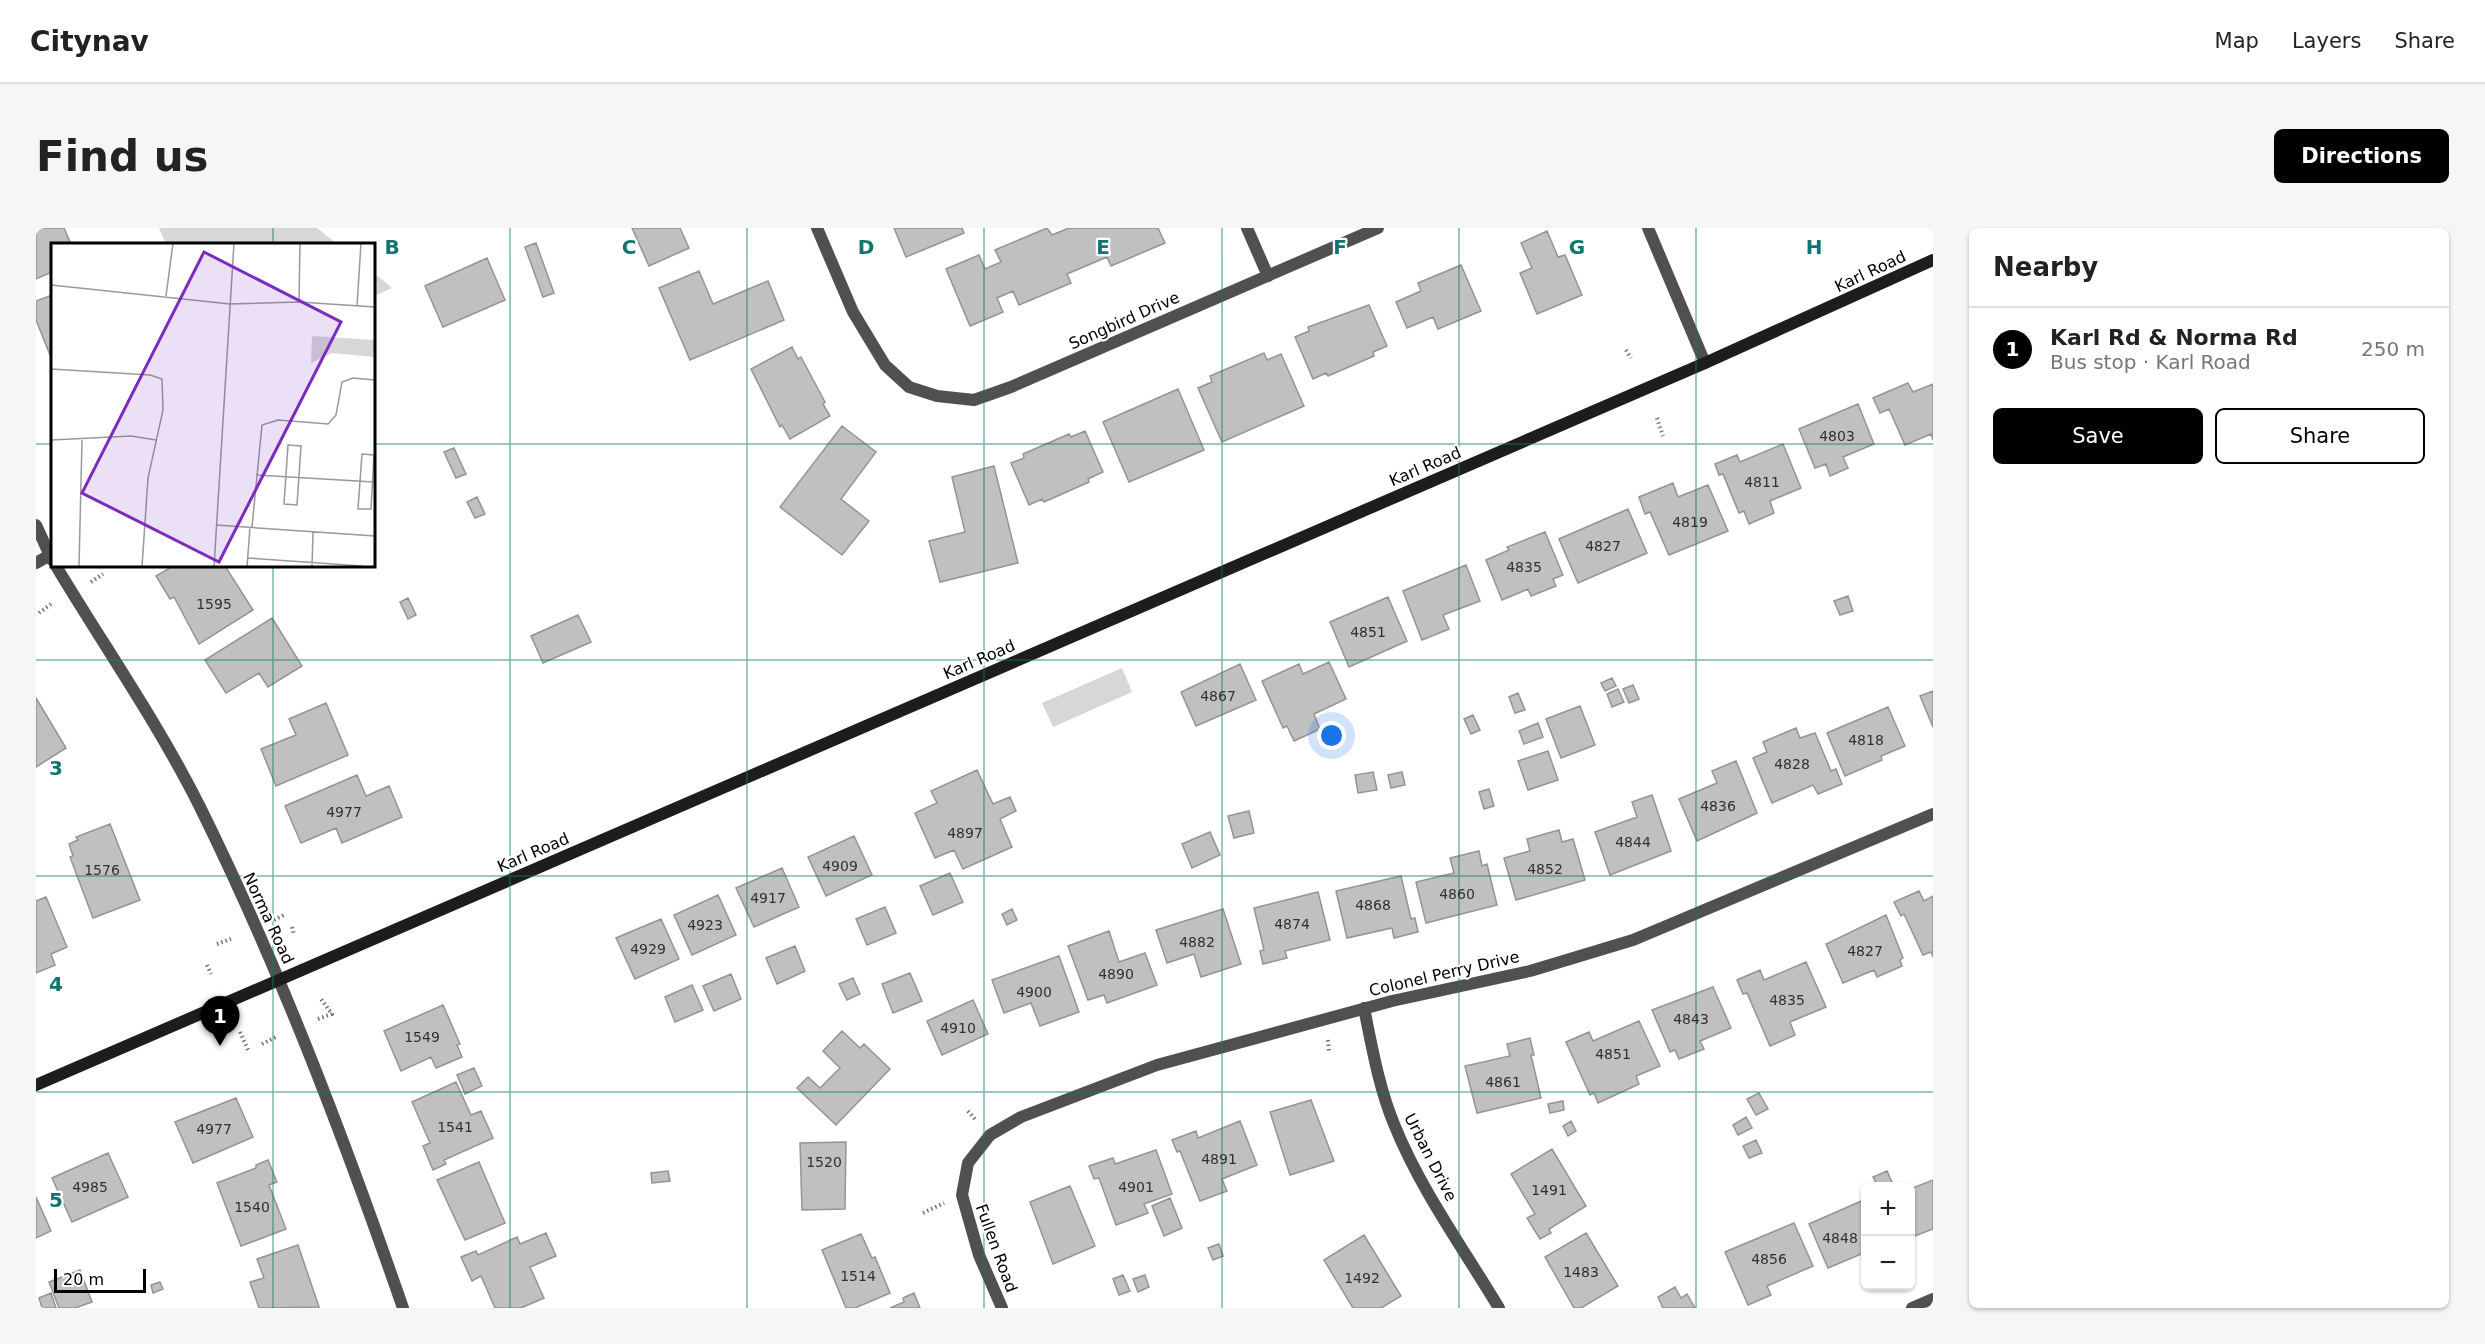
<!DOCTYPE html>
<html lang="en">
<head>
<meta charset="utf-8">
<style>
  :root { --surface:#fff; --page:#f6f6f6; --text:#222; --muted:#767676; --line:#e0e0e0; --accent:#000 }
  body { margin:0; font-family:"DejaVu Sans",sans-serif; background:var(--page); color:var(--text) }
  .controls { position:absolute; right:18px; bottom:18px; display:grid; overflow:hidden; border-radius:9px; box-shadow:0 2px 4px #0004 }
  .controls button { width:54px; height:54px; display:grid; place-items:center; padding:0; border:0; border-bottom:2px solid var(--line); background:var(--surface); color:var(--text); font:30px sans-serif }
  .scale { position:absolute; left:18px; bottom:15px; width:92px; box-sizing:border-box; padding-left:6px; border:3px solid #000; border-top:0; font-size:16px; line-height:21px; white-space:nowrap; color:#000; -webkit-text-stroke:4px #fff; paint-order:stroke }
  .you { position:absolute; left:1296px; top:508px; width:21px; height:21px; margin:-15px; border:4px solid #fff; border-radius:50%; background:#1a73e8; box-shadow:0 0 0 9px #1a73e833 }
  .badge { display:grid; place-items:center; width:39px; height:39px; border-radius:50%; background:var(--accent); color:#fff; font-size:20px; font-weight:700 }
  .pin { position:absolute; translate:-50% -50px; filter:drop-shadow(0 2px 3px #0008) }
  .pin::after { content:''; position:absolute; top:32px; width:21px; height:18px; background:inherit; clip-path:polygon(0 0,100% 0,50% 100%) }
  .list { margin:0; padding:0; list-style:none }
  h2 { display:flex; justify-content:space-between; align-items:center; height:78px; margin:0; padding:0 24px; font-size:26px }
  h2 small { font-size:20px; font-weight:400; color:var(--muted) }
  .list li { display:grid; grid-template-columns:39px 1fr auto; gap:18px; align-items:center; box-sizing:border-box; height:84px; padding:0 24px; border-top:2px solid var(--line) }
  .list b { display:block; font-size:22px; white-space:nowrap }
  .list p { margin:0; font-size:20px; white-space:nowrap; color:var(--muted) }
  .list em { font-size:20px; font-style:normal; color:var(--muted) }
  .actions { display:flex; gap:12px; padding:18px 24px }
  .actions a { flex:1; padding:14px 0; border:2px solid var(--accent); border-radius:9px; text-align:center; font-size:21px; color:var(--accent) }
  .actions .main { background:var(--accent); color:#fff }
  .map { position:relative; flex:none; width:1897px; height:1080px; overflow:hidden; border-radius:9px }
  header { display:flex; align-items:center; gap:36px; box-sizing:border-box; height:84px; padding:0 30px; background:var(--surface); border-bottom:2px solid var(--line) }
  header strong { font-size:28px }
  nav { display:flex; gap:33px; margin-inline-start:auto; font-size:21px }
  .intro { display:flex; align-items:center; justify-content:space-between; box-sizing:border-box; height:144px; padding:0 36px }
  h1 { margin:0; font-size:42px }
  .button { padding:15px 27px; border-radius:9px; background:var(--accent); color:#fff; font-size:21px; font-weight:700 }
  main { display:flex; gap:36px; padding:0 36px }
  aside { flex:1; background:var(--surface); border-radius:9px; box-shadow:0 2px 4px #0004 }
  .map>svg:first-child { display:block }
  .green { fill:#d7d7d7 }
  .building { fill:#c0c0c0; stroke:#949494; stroke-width:1.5 }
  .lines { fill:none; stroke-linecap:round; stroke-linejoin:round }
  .path { stroke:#727272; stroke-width:4; stroke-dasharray:1.5 3; stroke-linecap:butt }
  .lane { stroke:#505050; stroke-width:12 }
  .street { stroke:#505050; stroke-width:12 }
  .secondary { stroke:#1d1d1d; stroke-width:12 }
  .grid { fill:none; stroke:#0f766e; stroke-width:1.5; stroke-opacity:0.55 }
  .labels { text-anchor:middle; stroke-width:4.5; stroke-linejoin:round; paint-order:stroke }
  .number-label { font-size:14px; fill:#303030 }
  .street-label { font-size:16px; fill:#000; stroke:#fff }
  .inset-road { fill:none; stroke:#999; stroke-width:1.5 }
  .view { fill:#7b2cbf; fill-opacity:0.15; stroke:#7b2cbf; stroke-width:3 }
  .inset-edge { fill:none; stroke:#000; stroke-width:3 }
  .grid-label { font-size:20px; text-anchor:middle; font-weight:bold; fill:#0f766e; stroke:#fff; stroke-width:4.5; stroke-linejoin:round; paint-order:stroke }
</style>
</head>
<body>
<header>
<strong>Citynav</strong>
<nav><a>Map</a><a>Layers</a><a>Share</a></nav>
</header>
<div class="intro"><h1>Find us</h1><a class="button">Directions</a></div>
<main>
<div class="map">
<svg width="1897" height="1080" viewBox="0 0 1897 1080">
  <rect width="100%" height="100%" fill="#fff"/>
  <path class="green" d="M123,0H281L301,16H130Z
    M338,45L356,60L338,68Z
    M1086,440L1096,464L1017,499L1006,475Z"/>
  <path class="building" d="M0,0H28L35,16H16V44L0,51Z
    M596,0H644L653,20L613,38Z
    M858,0H926L928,5L870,29Z
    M1011,0L1016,7L1033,0H1122L1129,15L1075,38L1071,29L1031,46L1035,55L983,77L977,63L961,70L967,84L934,98L910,41L943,27L949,41L965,34L959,22Z
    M1511,3L1522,29L1529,27L1546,67L1501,86L1484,45L1496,40L1485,15Z
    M500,15L518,65L507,69L489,19Z
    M451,30L469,72L407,99L389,58Z
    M1425,37L1445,83L1402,101L1397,89L1371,100L1360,74L1385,63L1382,55Z
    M663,43L677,76L732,53L748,92L654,132L623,60Z
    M16,67V132L0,92V73Z
    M1333,77L1351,118L1337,124L1338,128L1292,148L1290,145L1277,151L1259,109L1273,103L1272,99Z
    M756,119L762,131L765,129L789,174L787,176L794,188L754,211L746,197L744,199L715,141Z
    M1228,125L1231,132L1245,126L1268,178L1186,214L1162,160L1176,154L1174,148Z
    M1872,155L1877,164L1897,156V212L1895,206L1869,217L1853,181L1844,185L1837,170Z
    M1142,161L1168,222L1093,254L1067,194Z
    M1822,176L1838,216L1807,229L1812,240L1794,248L1790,236L1779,240L1763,201Z
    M806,198L840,224L805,271L833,293L806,327L744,279Z
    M1049,203L1067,244L1052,251L1053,254L1008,274L1006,271L993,277L975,235L988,230L987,226L1033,206L1035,209Z
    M1747,216L1765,260L1734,273L1738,285L1713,296L1708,283L1703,285L1687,246L1683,247L1679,236L1701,227L1704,234Z
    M418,220L430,246L420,250L408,224Z
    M958,238L982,335L904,354L893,313L929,304L916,249Z
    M1637,255L1642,269L1672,257L1692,303L1633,327L1614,284L1609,286L1603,269Z
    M441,269L449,286L439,290L431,274Z
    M1592,281L1611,325L1542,355L1523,311Z
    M1509,304L1527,347L1517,351L1520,358L1495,368L1492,361L1466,372L1450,332L1473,322L1471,319Z
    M1430,337L1444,373L1407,387L1413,401L1386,412L1367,363Z
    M137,338H189L217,382L163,416L138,369L134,371L120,348Z
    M1812,368L1817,383L1804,387L1798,373Z
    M1352,369L1371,413L1313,439L1294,394Z
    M372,370L380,387L372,391L364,374Z
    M542,387L555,414L507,435L495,408Z
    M236,390L266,438L232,459L223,445L190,465L169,432Z
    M1293,434L1310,471L1278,486L1284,501L1258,513L1251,498L1247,500L1226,453L1263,436L1267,446Z
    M1204,436L1220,472L1160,498L1145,464Z
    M1576,450L1580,458L1569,463L1565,455Z
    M1597,457L1603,471L1593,475L1587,461Z
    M1582,461L1588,474L1576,479L1571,466Z
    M1897,463V499L1884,468Z
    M1482,465L1489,482L1479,485L1473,469Z
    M0,470L30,520L0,539Z
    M290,475L312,527L240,558L225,521L260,507L253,491Z
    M1544,478L1559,517L1525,530L1510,491Z
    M1852,479L1869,518L1845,528L1846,532L1809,548L1791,505Z
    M1437,487L1444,502L1435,506L1428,491Z
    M1502,495L1507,509L1488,516L1483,503Z
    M1760,500L1764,510L1779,505L1795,543L1800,541L1806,556L1782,566L1777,557L1736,575L1717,530L1731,524L1727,514Z
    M1512,523L1522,552L1492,562L1482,533Z
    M1700,533L1721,585L1661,613L1643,571L1681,555L1676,543Z
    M941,542L957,576L974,569L980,583L964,591L976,619L927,641L918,622L899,630L879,585L901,575L895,563Z
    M1337,544L1341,562L1322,565L1319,547Z
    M1366,544L1369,557L1355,560L1352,547Z
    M321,547L330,568L353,558L366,589L306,615L300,600L265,615L249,578Z
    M1453,561L1458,578L1448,581L1443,564Z
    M1616,567L1635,623L1574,647L1559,604L1601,589L1596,574Z
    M1213,583L1218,605L1198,610L1192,588Z
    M74,596L104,672L57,690L34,629L37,628L33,616L42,612L40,609Z
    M1523,602L1526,614L1537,611L1549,652L1480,672L1468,630L1494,623L1491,611Z
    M1174,604L1184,627L1156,640L1146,616Z
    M818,608L836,647L790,668L772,629Z
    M1443,623L1446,638L1451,636L1461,677L1390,695L1380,654L1418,645L1414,630Z
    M746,640L763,679L718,699L700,660Z
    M914,645L927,674L897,687L884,658Z
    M1365,648L1375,691L1379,690L1382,704L1358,710L1356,700L1311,710L1300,663Z
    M1883,663L1888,673L1897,668V729L1895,724L1887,727L1868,686L1865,688L1858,674Z
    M1282,664L1294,712L1249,723L1251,730L1227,736L1224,723L1228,722L1218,680Z
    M682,667L700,707L656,727L638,687Z
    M10,669L31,719L15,726L19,737L0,745V673Z
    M849,679L860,705L831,717L820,691Z
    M976,681L981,692L971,697L966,686Z
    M1187,681L1205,736L1165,749L1158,726L1131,735L1120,702Z
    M1850,687L1867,730L1864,732L1866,738L1841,749L1838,742L1807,755L1790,716Z
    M625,691L643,731L599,751L580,710Z
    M1073,703L1083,734L1109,725L1121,757L1071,775L1068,767L1052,772L1032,718Z
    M759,718L769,743L741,756L730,730Z
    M1023,728L1043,784L1004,798L995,775L968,785L956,752Z
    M1770,734L1790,779L1754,794L1759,807L1734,818L1711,765L1707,766L1701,752L1724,742L1728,752Z
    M874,745L886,773L857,785L846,756Z
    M695,746L705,771L678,783L667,758Z
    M817,750L824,766L811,772L803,756Z
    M656,757L667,782L639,794L629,769Z
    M1677,759L1695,800L1664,813L1668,821L1643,831L1639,822L1634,824L1616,782Z
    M937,772L952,806L906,827L891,793Z
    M407,777L424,816L421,817L426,829L400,840L395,829L365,843L348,803Z
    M1603,793L1624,838L1600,848L1603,856L1562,875L1558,865L1554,867L1530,814L1553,804L1557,813Z
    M806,803L824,820L828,816L854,841L800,897L761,860L772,849L784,860L804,840L787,823Z
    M1494,810L1498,827H1495L1505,870L1441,885L1429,838L1474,828L1471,816Z
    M438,840L446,858L429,866L421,847Z
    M420,854L435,887L445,883L457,910L408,932L410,936L397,942L387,918L394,915L376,874Z
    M1723,865L1732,881L1720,887L1711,871Z
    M200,870L217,909L157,935L139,894Z
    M1275,872L1298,933L1254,947L1234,884Z
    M1527,873L1528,882L1514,885L1512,876Z
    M1710,889L1716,900L1702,907L1697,897Z
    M1204,893L1221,937L1186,951L1191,963L1164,973L1144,923L1141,924L1136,912L1160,903L1162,910Z
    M1535,893L1540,903L1532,908L1527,898Z
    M1720,912L1726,925L1713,930L1707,918Z
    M810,914L809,981L766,982L764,915Z
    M1516,921L1550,978L1513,1001L1515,1005L1504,1011L1491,990L1499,986L1475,946Z
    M1120,922L1136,966L1108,976L1112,985L1080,997L1063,950L1058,951L1053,938L1077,930L1079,936Z
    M72,925L92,969L36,994L16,950Z
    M232,932L241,954L233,957L250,1001L205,1018L181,955L220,940V937Z
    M443,934L469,995L429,1012L401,952Z
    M632,943L634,953L616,955L615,945Z
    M1851,943L1856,954L1842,958L1837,949Z
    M1897,952V1001L1874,1010V961Z
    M1034,958L1059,1018L1017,1036L994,974Z
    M0,969L15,1003L0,1010Z
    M1134,970L1146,1000L1128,1008L1116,978Z
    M1830,971V1024L1792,1040L1773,996Z
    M1758,995L1777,1038L1731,1058L1735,1067L1712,1077L1689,1024Z
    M510,1005L520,1028L494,1039L508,1070L485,1080H459L445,1048L436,1053L425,1029L440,1023L442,1027L481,1009L484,1016Z
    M1550,1005L1582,1058L1545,1080H1538L1509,1029Z
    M825,1006L836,1030L839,1029L854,1065L819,1080H810L786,1022Z
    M1328,1007L1365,1068L1345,1080H1317L1288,1032Z
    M1183,1016L1187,1028L1177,1032L1172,1020Z
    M262,1017L283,1079L223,1080L214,1054L228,1050L221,1031Z
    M44,1042L56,1074L39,1080H23L13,1054Z
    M1087,1047L1094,1063L1083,1067L1077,1051Z
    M1109,1047L1113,1059L1102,1064L1097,1051Z
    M124,1054L127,1061L117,1065L115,1057Z
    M1639,1059L1645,1070L1651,1066L1659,1080H1627L1622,1069Z
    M15,1065L20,1080H6L3,1070Z
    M878,1065L884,1080H854L868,1074L867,1070Z"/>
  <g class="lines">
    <path class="path" d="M1590,122L1595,130
      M1621,190L1627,208
      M55,354L67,346
      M3,385L15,376
      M238,692L250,686
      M256,699L258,707
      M181,716L195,711
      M171,737L175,746
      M282,791L296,786L285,771
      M204,804L212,822
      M1292,812L1293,824
      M226,816L242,808
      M932,883L939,891
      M887,985L908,975"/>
    <path class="lane" d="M1211,0L1232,48"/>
    <path class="street" d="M781,0L817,84L849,137L873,159L901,168L938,172L975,159L1342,0
      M1612,0L1669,135
      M0,297L16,332
      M0,335L14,327
      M20,338C68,418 122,495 164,579C244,741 308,910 367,1080
      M1328,780C1336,819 1343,860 1358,896C1384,961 1427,1020 1463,1080
      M966,1080L943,1027L926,967L932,935L954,907L985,889L1121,837L1356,773L1494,743L1597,712L1897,586
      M1876,1080L1897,1071"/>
    <path class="secondary" d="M0,857L1669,135L1897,32"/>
  </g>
  <path class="grid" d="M237,0V16M474,0V1080M711,0V1080M948,0V1080M1186,0V1080M1423,0V1080M1660,0V1080M0,216H16M338,216H1897M237,338V1080M0,432H1897M0,648H1897M0,864H1897"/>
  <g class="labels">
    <g class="number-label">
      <text x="1801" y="213">4803</text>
      <text x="1726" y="259">4811</text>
      <text x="1654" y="299">4819</text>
      <text x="1567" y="323">4827</text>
      <text x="1488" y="344">4835</text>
      <text x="178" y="381">1595</text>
      <text x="1332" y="409">4851</text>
      <text x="1182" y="473">4867</text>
      <text x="1830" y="517">4818</text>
      <text x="1756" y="541">4828</text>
      <text x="1682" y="583">4836</text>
      <text x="308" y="589">4977</text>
      <text x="929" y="610">4897</text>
      <text x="1597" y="619">4844</text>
      <text x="804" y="643">4909</text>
      <text x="1509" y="646">4852</text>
      <text x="66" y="647">1576</text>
      <text x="1421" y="671">4860</text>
      <text x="732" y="675">4917</text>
      <text x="1337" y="682">4868</text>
      <text x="1256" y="701">4874</text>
      <text x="669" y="702">4923</text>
      <text x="1161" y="719">4882</text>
      <text x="612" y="726">4929</text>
      <text x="1829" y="728">4827</text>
      <text x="1080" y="751">4890</text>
      <text x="998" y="769">4900</text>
      <text x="1751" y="777">4835</text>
      <text x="1655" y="796">4843</text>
      <text x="922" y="805">4910</text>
      <text x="386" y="814">1549</text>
      <text x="1577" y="831">4851</text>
      <text x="1467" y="859">4861</text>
      <text x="419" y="904">1541</text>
      <text x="178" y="906">4977</text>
      <text x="1183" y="936">4891</text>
      <text x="788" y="939">1520</text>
      <text x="54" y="964">4985</text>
      <text x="1100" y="964">4901</text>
      <text x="1513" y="967">1491</text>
      <text x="216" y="984">1540</text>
      <text x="1804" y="1015">4848</text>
      <text x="1733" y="1036">4856</text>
      <text x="1545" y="1049">1483</text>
      <text x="822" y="1053">1514</text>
      <text x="1326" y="1055">1492</text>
    </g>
    <g class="street-label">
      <text transform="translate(1834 43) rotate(-25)" y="6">Karl Road</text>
      <text transform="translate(1088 92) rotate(-24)" y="6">Songbird Drive</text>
      <text transform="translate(1389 238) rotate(-23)" y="6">Karl Road</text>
      <text transform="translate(943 431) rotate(-23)" y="6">Karl Road</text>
      <text transform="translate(497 624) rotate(-23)" y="6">Karl Road</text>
      <text transform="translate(233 690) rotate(65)" y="6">Norma Road</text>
      <text transform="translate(1408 745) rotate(-13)" y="6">Colonel Perry Drive</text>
      <text transform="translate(1395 929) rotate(63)" y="6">Urban Drive</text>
      <text transform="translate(961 1020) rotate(70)" y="6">Fullen Road</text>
    </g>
  </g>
  <g transform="translate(15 15)">
    <rect width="324" height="324" fill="#fff"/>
    <path d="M261,93L324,97V114L281,110L260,120Z" fill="#d7d7d7"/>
    <path class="inset-road" d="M0,42L179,61L248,59L324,64M115,53L122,0M248,59L249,0M306,63L310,0M0,126L99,132L111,136L112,167L97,235L91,324M0,197L80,193L105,197M237,202L250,203L246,262L233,261ZM311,211L323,212L320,266H307ZM205,232L323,239M165,282L324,293M201,284L211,182L227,177L277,181L285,172L291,139L302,135L324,137M197,315L311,323M28,324L31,197M163,324L183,0M196,324L199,284M261,324L262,289"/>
    <path class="view" d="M153,9L290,79L168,319L31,250Z"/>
    <rect width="324" height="324" class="inset-edge"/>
  </g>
  <g class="grid-label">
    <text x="356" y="26">B</text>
    <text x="593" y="26">C</text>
    <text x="830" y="26">D</text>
    <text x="1067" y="26">E</text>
    <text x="1304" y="26">F</text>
    <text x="1541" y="26">G</text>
    <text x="1778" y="26">H</text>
    <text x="20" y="547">3</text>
    <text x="20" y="763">4</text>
    <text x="20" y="979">5</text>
  </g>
</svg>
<div class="controls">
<button>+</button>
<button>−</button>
</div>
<div class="scale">20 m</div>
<div class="you"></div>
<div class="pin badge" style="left:184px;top:818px">1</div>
</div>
<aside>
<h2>Nearby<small></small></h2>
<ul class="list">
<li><span class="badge">1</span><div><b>Karl Rd &amp; Norma Rd</b><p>Bus stop · Karl Road</p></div><em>250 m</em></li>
</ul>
<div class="actions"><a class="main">Save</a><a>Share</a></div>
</aside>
</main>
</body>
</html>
